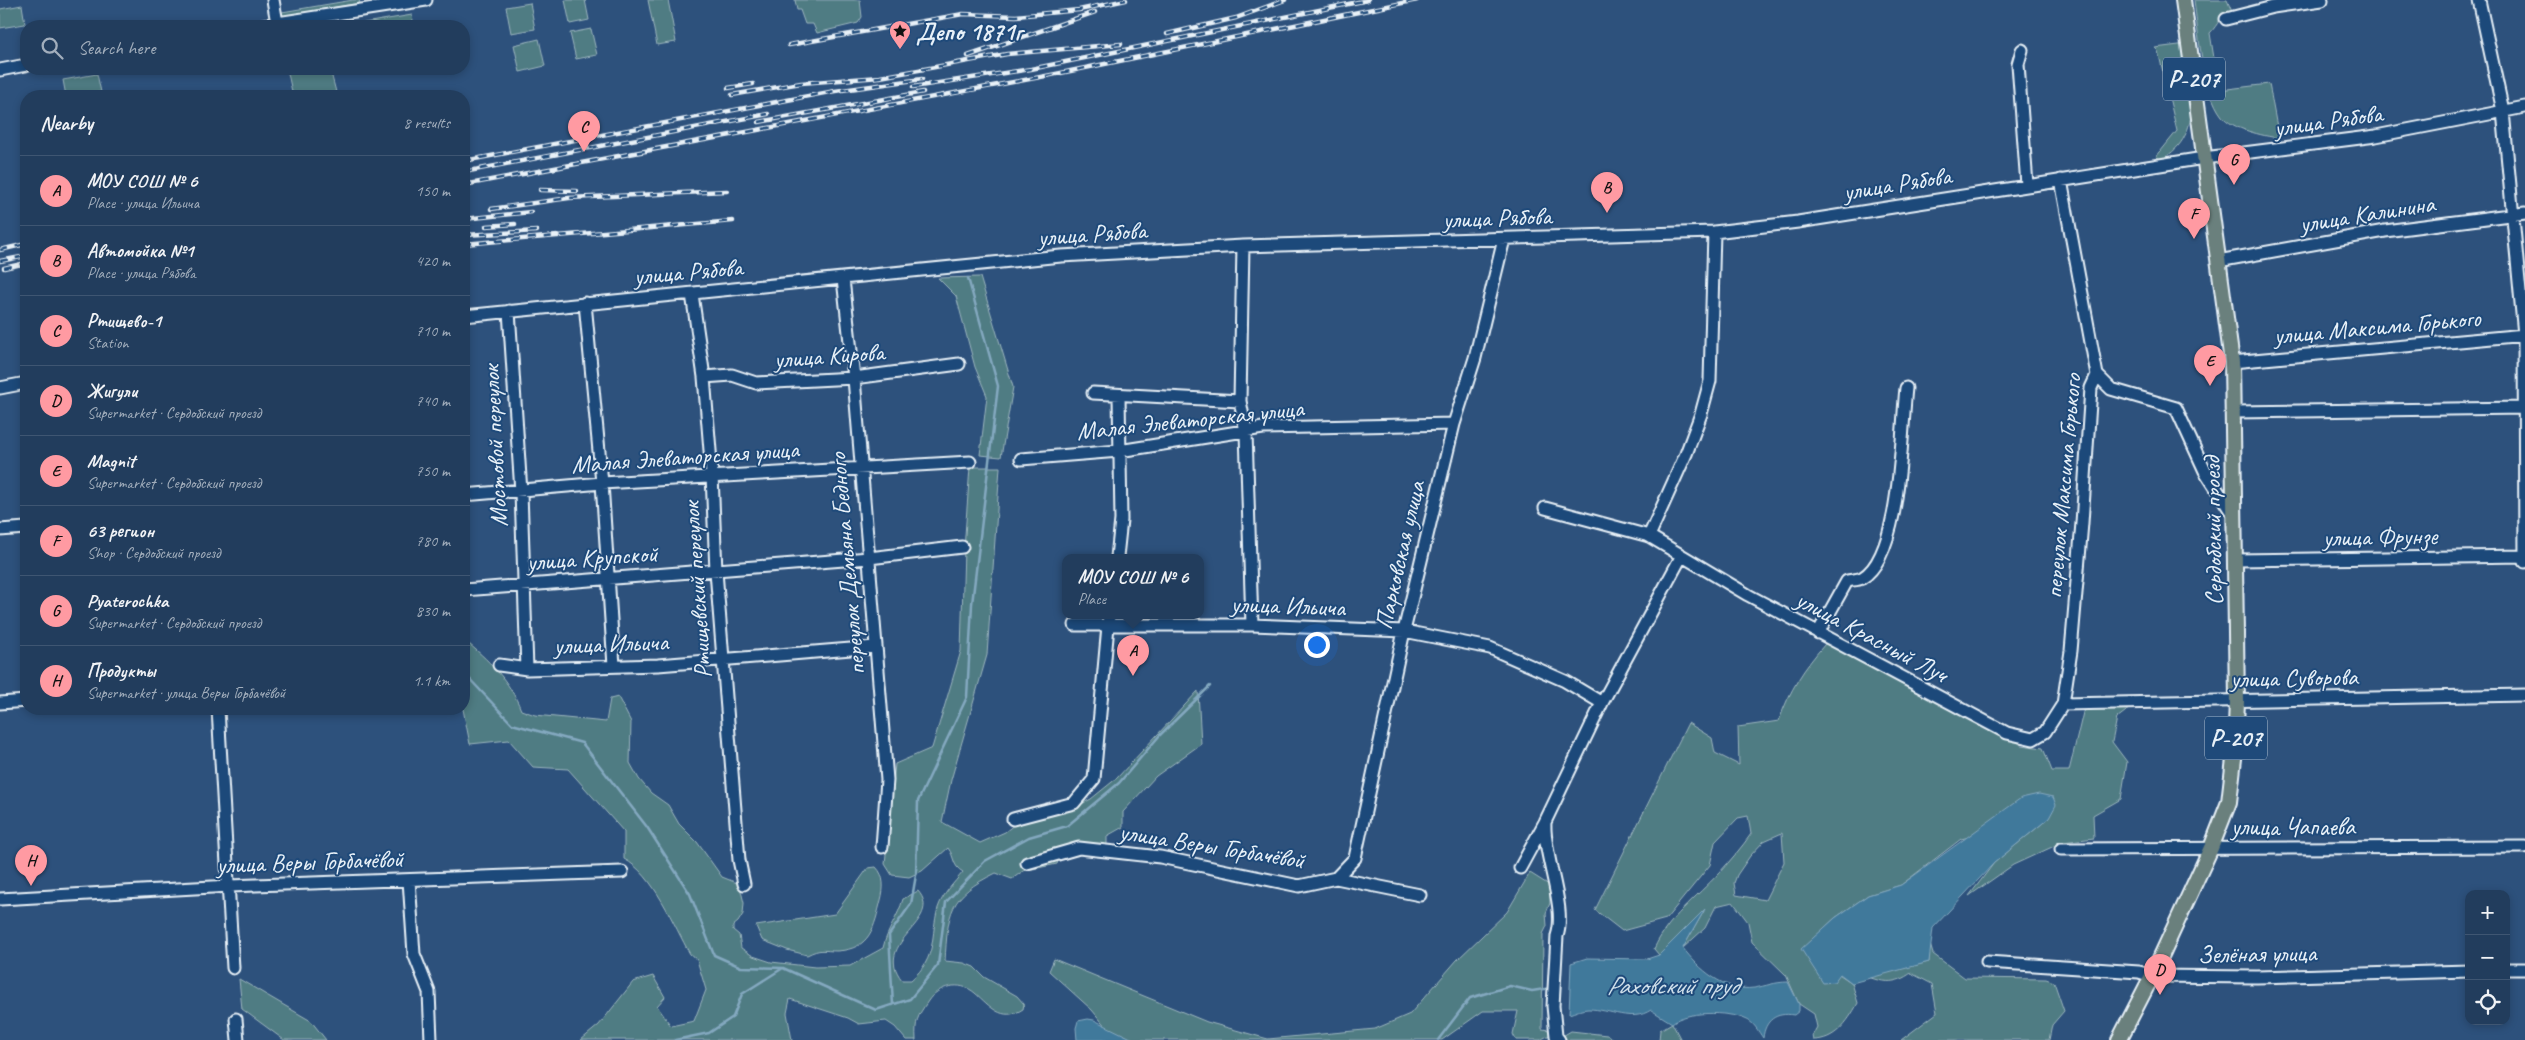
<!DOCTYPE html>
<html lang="en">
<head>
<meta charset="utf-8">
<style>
  :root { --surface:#223d5d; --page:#2e4866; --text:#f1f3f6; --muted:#a2aebc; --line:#3f5672; --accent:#ff9aa2 }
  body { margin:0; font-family:Caveat,sans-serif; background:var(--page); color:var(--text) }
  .controls { position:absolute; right:15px; bottom:15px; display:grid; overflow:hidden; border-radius:10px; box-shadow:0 2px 8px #0003 }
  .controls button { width:45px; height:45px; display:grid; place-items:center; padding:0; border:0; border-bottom:1px solid var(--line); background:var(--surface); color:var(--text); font:25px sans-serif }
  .you { position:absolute; left:1316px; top:644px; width:18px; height:18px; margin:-12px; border:4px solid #fff; border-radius:50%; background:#1a73e8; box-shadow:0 0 0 8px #1a73e833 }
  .badge { display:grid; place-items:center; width:32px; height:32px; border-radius:50%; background:var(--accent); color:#111; font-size:16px; font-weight:700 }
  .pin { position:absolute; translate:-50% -41px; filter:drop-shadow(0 1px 2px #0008) }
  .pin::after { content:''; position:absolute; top:26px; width:18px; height:15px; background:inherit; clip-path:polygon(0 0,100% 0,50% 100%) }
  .popup { position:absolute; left:1062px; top:554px; width:142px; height:65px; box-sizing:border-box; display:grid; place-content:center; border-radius:10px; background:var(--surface); filter:drop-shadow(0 1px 4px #0005); font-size:16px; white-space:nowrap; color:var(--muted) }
  .popup b { font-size:19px; color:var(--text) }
  .popup::after { content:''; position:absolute; left:50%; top:100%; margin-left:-10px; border:10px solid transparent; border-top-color:var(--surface) }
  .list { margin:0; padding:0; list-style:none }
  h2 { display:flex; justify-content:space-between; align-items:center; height:65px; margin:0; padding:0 20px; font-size:21px }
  h2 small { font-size:16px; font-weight:400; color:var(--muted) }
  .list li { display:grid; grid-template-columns:32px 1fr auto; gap:15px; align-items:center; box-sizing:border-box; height:70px; padding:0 20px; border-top:1px solid var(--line) }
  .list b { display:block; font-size:19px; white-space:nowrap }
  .list p { margin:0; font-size:16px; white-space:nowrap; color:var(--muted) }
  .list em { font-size:16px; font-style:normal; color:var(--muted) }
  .icon { flex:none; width:28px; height:28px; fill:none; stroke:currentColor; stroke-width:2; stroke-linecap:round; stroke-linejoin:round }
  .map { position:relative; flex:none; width:2525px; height:1040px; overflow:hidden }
  .search { position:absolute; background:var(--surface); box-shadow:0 2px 8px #0003; left:20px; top:20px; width:450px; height:55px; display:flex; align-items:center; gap:12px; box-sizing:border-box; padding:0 18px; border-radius:20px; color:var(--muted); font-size:19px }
  .panel { position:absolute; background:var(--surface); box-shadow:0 2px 8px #0003; left:20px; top:90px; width:450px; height:625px; border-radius:20px }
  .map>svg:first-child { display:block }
  .green { fill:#507b83; stroke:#9cb6be; fill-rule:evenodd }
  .water { fill:#41799b; stroke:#84a9c0 }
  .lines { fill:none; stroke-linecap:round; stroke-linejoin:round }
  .stream { stroke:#84a9c0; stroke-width:2.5 }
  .minor-casing { stroke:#e8f1f8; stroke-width:15 }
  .major-casing { stroke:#e8f1f8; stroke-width:18 }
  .minor { stroke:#1f4a7a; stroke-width:11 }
  .major { stroke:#6a807d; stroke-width:14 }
  .rail-casing { stroke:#e8f1f8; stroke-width:4.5 }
  .rail { stroke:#1f4a7a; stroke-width:2.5; stroke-dasharray:8; stroke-linecap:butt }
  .labels { text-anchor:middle; stroke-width:4; stroke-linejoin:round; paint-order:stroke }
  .shield { fill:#1f4a7a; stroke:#acbfd2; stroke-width:1 }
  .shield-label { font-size:24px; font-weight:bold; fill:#e8f1f8 }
  .poi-label { font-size:25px; font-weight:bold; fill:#e8f1f8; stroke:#1f4a7a; text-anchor:start }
  .street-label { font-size:25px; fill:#e8f1f8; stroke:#1f4a7a }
  .water-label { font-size:26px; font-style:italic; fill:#cfdfea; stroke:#1f4a7a }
</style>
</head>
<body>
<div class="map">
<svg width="2525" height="1040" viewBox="0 0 2525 1040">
  <rect width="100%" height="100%" fill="#2d517c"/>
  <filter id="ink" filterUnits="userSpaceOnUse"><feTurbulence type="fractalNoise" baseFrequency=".02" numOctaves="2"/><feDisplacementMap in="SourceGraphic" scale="10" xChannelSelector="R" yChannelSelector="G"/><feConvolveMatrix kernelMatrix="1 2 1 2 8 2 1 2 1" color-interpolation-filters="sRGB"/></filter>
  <g filter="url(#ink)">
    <path class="green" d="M353,0H359L360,3L283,16L282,12Z
      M565,0H585L589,20L570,24Z
      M648,0H668L676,42L657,45Z
      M795,0H860L862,17L858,23L817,33L813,24H805L800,10H797Z
      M2194,0H2227L2233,14C2219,15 2219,24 2210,33L2219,90L2269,84L2279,138C2263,136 2232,129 2222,116C2203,92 2198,31 2194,0Z
      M530,3L535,29L511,33L506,7Z
      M22,5L25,24L0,28V9Z
      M412,15L414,26H346Z
      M591,29L597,55L576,59L570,33Z
      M539,39L545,66L520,72L514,45Z
      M2187,44C2190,84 2205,135 2162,159L2156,157L2177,131L2158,51L2155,48Z
      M287,69H330L337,96H293Z
      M97,74L101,92L66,96L63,80Z
      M980,277L1013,387L1001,457L980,455L987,396L975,367L956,296L938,278Z
      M970,467H1000L987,655L951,780L942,822L980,843L1005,832L1015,824L1072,809L1091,799L1117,778L1198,691L1201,744L1156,776L1123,812V827L1107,836V847L1093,856L1076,854L1063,848L1057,864L1023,871L1012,879L996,873C948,896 948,913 945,961L964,963L974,967L984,977L1017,996L1024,1004L1023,1009C1002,1023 990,1006 975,993C960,980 938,986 928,1001C917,1017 915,1021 916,1040H906L895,1027L886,1021L859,1024L848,1018L790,999L787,1013L792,1040H581L599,1025L633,982L653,976L665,997L657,1006L671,1026L694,1021L706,990L697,960L690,954C674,926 654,874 624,859V832L568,769L533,767L509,740L470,744L463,709L464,640C488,659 510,681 521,710L535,715L606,722L610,699L618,697L631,722L630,763L639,779L651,793L668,805L679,824L697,842L722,877L737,883L741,891L744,903L743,914L738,922L733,926V930L739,935L741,948L753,956L771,962L815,967L850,966L883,948C887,930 898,917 903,899L918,891C945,922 871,941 902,980H911C938,957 930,936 938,908C942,895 954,883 963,872C952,866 955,857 948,848L922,871L909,877L892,875L885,864L895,764L932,748L961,651L964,549Z
      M1825,644L1921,688L2007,733L2021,745L2043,748L2052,771H2069L2085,704L2138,702L2117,718L2112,742L2127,762L2121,799L2093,815L2094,838L2063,842L2013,865L1969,896L1994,863L2049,818L1961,839L1901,885L1868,895L1835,918L1802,949L1852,983L1858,1003C1847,1023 1835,1040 1813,1040L1812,1036L1817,1027L1814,1014L1799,1004L1786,975L1752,942L1748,922L1733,902L1716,906L1705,928L1683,948L1704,911L1659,955L1654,949C1667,919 1697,897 1719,873C1730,861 1742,847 1751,834L1748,816L1738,818L1715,842L1710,865L1666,919L1622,931L1595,910L1688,723L1712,738L1715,753L1739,765L1738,727L1779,721C1789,691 1804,668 1825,644ZM1782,833L1784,862L1765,900L1736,895L1734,883L1737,875L1750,856L1764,841Z
      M876,867C885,876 884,889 881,900C874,927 871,949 837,951C823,951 821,948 807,955L787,950L762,940L756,926L835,914L868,868Z
      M1530,873L1549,885L1550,903L1546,913L1547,926L1543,934L1542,1029L1557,1031L1540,1040H1516L1513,1034L1518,1011H1483L1442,1040H1135L1106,1027L1092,1010L1049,971L1054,959L1207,1022L1268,1039L1375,1029L1410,1014L1457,960L1507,912Z
      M1930,944L1933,954L1965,978L2046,979L2054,982L2064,1011L2052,1025L2049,1040H1901L1937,1013L1932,984L1911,973C1896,984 1885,983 1868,977L1929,962Z
      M239,979L311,1021L326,1040H284L242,1009Z
      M1672,1023L1681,1040H1659L1660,1030Z
      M1571,1031L1607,1035L1616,1040H1556Z"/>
    <path class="water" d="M2039,794L2053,797L2056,805L2049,818L1994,863L1933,928L1929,962L1852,983L1840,974L1834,982L1823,983L1801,949L1835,918L1868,895L1901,885L2021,798Z
      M1705,909L1683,948C1699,969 1724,992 1754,988C1766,986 1775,982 1788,982L1799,1004V1011L1794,1015C1776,1012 1765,1020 1763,1038C1758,1031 1754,1022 1745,1019C1727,1011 1686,1011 1672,1023L1651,1010C1631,1023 1611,1009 1588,1009C1582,1009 1575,1012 1569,1014L1571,963L1587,958L1647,959L1659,955Z
      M1088,1019L1094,1020L1135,1040H1077L1076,1028L1078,1021Z"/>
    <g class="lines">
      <path class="stream" d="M464,673L512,724L582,743L647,827L690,894L714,955L741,967L783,968
        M893,1005L889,935L911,904L916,875L918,801L967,697L972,604L998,386L968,278
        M675,1040L709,1033L733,1017L742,994L783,968L876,1010L910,999L938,965L946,902L985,861L1029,837L1067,826L1119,783L1160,735L1210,686
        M1438,1040L1470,998L1510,986L1532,991L1551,988"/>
      <g class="minor-casing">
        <path id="minor" d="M273,0L277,23
          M2479,0L2503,111L2524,335L2525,562
          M2226,19L2273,7L2322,0
          M258,26L426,0
          M2022,50L2018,64L2027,185
          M0,70L26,65
          M1243,246L1240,401L1246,432L1252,625
          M2218,261L2385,231L2525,213
          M843,279L854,378L887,780L882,847
          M692,294L704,377L712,475L716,571L739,860L744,884
          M585,303L602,483L614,666
          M509,311L521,492L527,669
          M464,316L1061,256L1243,246L1714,232L1798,222L2204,158L2376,136L2525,107
          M2232,362L2525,335
          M2097,375L2111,389L2176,408L2205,471L2234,516
          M704,377L732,375L756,383L854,378L959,364
          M0,388L26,383
          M1093,393L1240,401
          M2232,412L2525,408
          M1021,459L1119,451L1263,428L1454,424
          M464,495L602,483L970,462
          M1545,508L1649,536L1748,595L2007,733L2033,739L2045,732L2063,704L2071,651L2082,523L2091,388L2097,375L2061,180
          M0,530L26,528
          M1649,536L1686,454L1701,414L1710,381L1714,232
          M1117,557L1121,520L1119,396
          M2235,560L2525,556
          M464,590L869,558L962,547
          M1075,625H1252L1404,631L1490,648L1565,681L1602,703
          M1818,633L1847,581C1851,580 1858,580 1862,578C1902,555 1901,431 1906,388
          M499,665L527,669L658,665L875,647
          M0,703L26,701
          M2063,704L2525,695
          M218,709L233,968
          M1013,819L1074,803L1094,779L1109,615
          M1545,823C1543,856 1567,907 1557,936L1553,1006L1556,1036L1559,1040
          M2061,849L2525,847
          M1027,863L1079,848L1160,857L1299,886L1336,878L1420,895
          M1520,868L1545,822L1602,703L1681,557
          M1336,878L1355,858L1404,631L1454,424L1475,358L1504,239
          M409,880L414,954L429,992L431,1040
          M0,899L230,886L622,872
          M1987,962L2139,972L2152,976L2257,977L2469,971
          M2506,969H2525
          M236,1019L238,1040"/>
      </g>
      <g class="major-casing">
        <path id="major" d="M2119,1040L2152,976L2211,848L2229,802L2235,750L2237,701L2232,362L2183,0"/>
      </g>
      <use href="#minor" class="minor"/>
      <use href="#major" class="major"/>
      <g class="rail-casing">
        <path id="rail" d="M1167,34L1236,18L1285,0
          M789,45L963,14L1016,16L1079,10L1126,0
          M968,56L1095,12
          M913,87L1031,69L1368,0
          M728,88L753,84
          M732,95L801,83L880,77L1007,54L1121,44
          M759,122L923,92
          M464,161L835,91L922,79
          M464,172L768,114
          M464,185L1051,75L1417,0
          M540,190L577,191
          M491,209L569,198L727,191
          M464,219L531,212
          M486,226L515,224
          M464,235L537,231
          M464,244L733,221
          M0,250L26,244
          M0,261L26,256
          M4,268L26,263"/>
      </g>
      <use href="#rail" class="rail"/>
    </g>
  </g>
  <defs>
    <g id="sight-pin" transform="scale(1.125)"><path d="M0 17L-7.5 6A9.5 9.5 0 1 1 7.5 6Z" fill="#ff9aa2" stroke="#1f4a7a"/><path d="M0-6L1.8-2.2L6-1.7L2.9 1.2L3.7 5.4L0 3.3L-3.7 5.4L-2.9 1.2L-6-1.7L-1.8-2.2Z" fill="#111"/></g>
  </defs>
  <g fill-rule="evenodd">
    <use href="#sight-pin" x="900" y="31"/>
  </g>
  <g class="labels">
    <g class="shield">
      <rect x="2163" y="57.5" width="62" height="43" rx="4"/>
      <rect x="2205" y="716.5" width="62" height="43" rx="4"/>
    </g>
    <g class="shield-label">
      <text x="2194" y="87">Р-207</text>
      <text x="2236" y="746">Р-207</text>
    </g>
    <g class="poi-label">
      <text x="916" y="40">Депо 1871г</text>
    </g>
    <g class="street-label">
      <text transform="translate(2328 120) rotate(-8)" y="9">улица Рябова</text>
      <text transform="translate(1897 183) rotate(-9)" y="9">улица Рябова</text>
      <text transform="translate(2367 213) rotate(-9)" y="9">улица Калинина</text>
      <text transform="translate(1497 217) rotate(-2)" y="9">улица Рябова</text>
      <text transform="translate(1092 233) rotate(-4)" y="9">улица Рябова</text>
      <text transform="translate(688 271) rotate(-5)" y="9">улица Рябова</text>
      <text transform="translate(2377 326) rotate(-5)" y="9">улица Максима Горького</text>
      <text transform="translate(829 355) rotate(-4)" y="9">улица Кирова</text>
      <text transform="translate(1190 419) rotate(-6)" y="9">Малая Элеваторская улица</text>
      <text transform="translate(494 446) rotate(-93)" y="9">Мостовой переулок</text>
      <text transform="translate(685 456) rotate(-4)" y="9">Малая Элеваторская улица</text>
      <text transform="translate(2062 486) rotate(-85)" y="9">переулок Максима Горького</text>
      <text transform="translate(2212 531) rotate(-91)" y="9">Сердобский проезд</text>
      <text transform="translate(2380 536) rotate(-1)" y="9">улица Фрунзе</text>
      <text transform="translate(1399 555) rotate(-77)" y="9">Парковская улица</text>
      <text transform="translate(592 557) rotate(-4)" y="9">улица Крупской</text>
      <text transform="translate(846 564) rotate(-95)" y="9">переулок Демьяна Бедного</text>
      <text transform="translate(696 590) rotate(-94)" y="9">Ртищевский переулок</text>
      <text transform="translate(1288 605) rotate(2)" y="9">улица Ильича</text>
      <text transform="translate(1872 636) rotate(28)" y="9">улица Красный Луч</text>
      <text transform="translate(611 643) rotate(-2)" y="9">улица Ильича</text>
      <text transform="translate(2294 677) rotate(-1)" y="9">улица Суворова</text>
      <text x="2293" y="835">улица Чапаева</text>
      <text transform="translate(1212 845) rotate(9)" y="9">улица Веры Горбачёвой</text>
      <text transform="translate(310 861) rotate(-2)" y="9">улица Веры Горбачёвой</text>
      <text transform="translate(2257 953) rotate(-1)" y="9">Зелёная улица</text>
    </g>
    <g class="water-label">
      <text x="1672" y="994">Раховский пруд</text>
    </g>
  </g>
</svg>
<div class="controls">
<button>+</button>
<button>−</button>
<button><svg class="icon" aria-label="locate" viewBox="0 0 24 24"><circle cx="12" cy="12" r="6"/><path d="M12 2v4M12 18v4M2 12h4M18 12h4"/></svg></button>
</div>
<div class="you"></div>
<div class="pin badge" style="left:1133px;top:676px">A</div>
<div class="popup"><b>МОУ СОШ № 6</b>Place</div>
<div class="pin badge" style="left:1607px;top:213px">B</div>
<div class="pin badge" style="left:584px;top:152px">C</div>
<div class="pin badge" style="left:2160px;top:995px">D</div>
<div class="pin badge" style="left:2210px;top:386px">E</div>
<div class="pin badge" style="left:2194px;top:239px">F</div>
<div class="pin badge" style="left:2234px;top:185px">G</div>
<div class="pin badge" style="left:31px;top:886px">H</div>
<div class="search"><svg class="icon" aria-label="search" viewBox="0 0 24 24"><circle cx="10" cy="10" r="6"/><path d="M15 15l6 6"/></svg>Search here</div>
<section class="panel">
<h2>Nearby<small>8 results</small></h2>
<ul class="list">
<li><span class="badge">A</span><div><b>МОУ СОШ № 6</b><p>Place · улица Ильича</p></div><em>150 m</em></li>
<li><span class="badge">B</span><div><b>Автомойка №1</b><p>Place · улица Рябова</p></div><em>420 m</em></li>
<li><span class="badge">C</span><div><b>Ртищево-1</b><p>Station</p></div><em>710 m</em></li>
<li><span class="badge">D</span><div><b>Жигули</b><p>Supermarket · Сердобский проезд</p></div><em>740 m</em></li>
<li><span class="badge">E</span><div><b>Magnit</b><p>Supermarket · Сердобский проезд</p></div><em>750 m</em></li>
<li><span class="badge">F</span><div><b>63 регион</b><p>Shop · Сердобский проезд</p></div><em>780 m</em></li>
<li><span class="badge">G</span><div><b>Pyaterochka</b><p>Supermarket · Сердобский проезд</p></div><em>830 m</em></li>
<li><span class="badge">H</span><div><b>Продукты</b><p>Supermarket · улица Веры Горбачёвой</p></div><em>1.1 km</em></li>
</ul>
</section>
</div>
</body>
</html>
